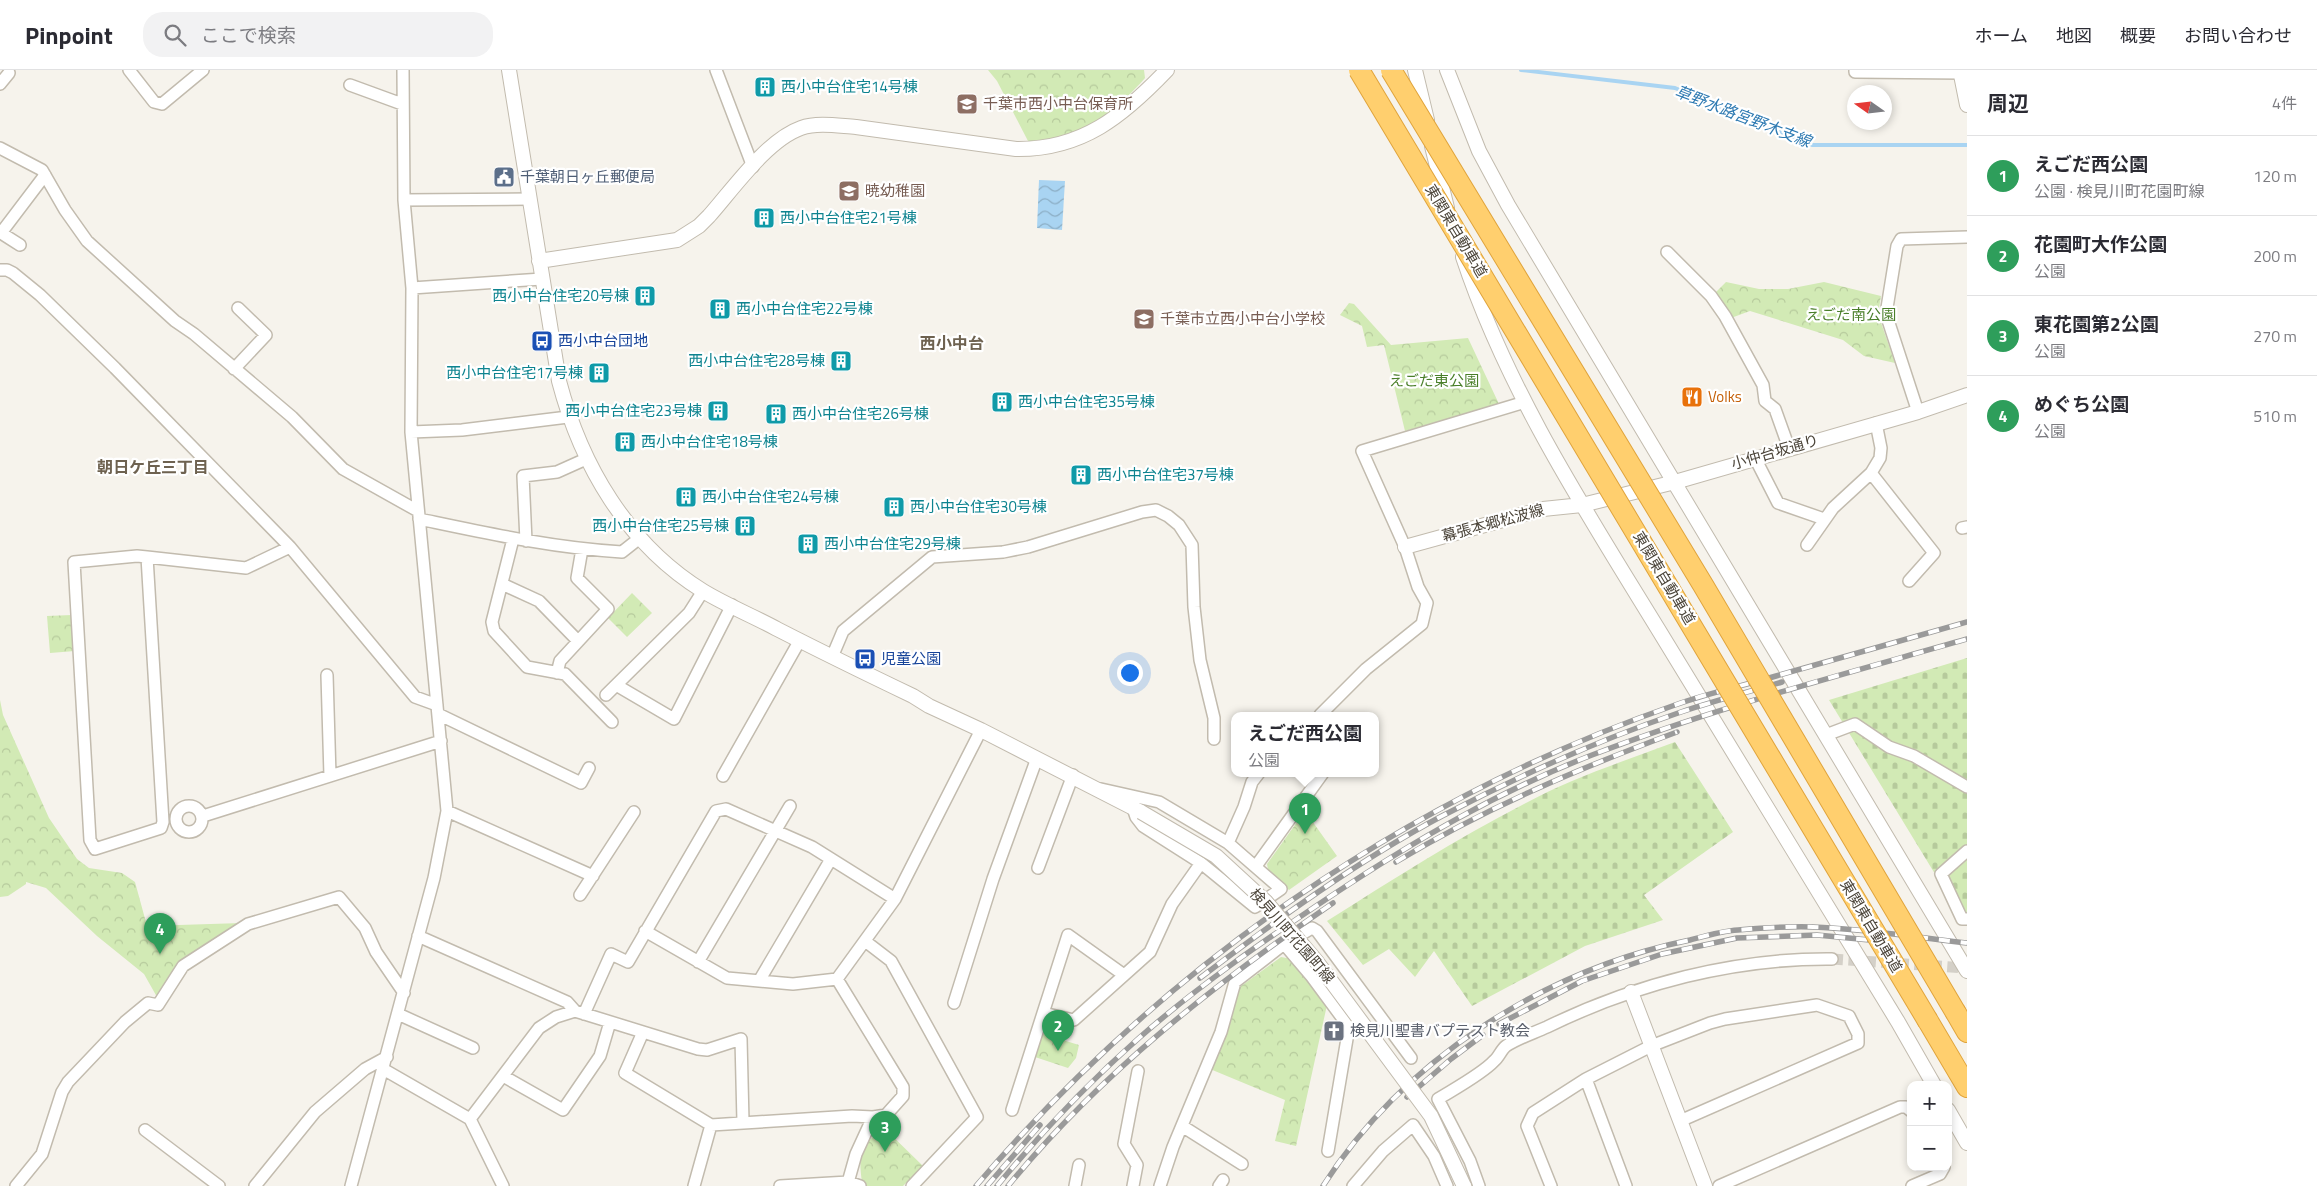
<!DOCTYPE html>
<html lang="ja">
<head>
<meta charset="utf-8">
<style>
  :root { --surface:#fff; --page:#f2f2f3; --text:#2b2b33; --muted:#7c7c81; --line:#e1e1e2; --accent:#fc3f1d }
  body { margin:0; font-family:"Titillium Web","Noto Sans JP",sans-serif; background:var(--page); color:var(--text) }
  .controls { position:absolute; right:15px; bottom:15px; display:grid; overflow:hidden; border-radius:10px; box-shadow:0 2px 8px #0003 }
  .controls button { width:45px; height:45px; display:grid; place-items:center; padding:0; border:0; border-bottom:1px solid var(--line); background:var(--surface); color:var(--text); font:25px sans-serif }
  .compass { position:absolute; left:1847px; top:15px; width:45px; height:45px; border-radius:50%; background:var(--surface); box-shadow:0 2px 8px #0003; rotate:284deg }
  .you { position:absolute; left:1129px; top:602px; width:18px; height:18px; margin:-12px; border:4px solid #fff; border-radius:50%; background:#1a73e8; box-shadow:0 0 0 8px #1a73e833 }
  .badge { display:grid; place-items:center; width:32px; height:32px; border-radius:50%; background:var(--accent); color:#fff; font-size:16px; font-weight:700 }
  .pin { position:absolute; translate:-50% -41px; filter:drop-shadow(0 1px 2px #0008) }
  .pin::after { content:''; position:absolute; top:26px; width:18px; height:15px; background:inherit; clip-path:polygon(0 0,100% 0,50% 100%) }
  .popup { position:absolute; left:1231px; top:642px; width:148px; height:65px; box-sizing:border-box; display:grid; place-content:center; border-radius:10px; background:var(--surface); filter:drop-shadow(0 1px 4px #0005); font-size:16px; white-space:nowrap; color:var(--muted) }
  .popup b { font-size:19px; color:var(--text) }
  .popup::after { content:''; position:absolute; left:50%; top:100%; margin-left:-10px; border:10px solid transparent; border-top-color:var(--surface) }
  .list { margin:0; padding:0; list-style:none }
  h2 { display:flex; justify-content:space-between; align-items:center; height:65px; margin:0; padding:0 20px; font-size:21px }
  h2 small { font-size:16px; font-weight:400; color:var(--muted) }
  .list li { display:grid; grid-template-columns:32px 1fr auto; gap:15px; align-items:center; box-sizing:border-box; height:80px; padding:0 20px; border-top:1px solid var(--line) }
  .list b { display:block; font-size:19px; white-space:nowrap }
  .list p { margin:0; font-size:16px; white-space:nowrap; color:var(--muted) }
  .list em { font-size:16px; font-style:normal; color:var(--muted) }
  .icon { flex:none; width:28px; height:28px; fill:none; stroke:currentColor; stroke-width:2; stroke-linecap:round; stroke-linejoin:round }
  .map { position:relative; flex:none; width:1967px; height:1116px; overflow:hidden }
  header { display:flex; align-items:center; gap:30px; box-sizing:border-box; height:70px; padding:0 25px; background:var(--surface); border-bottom:1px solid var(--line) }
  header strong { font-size:24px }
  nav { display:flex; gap:28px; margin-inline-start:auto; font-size:18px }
  .search { width:350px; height:45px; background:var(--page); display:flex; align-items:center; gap:12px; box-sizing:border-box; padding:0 18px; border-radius:20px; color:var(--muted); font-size:19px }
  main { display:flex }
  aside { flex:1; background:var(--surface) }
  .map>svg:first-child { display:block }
  .forest { fill:url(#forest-crowns) }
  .cemetery { fill:url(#cemetery-stones) }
  .water { fill:url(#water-waves) }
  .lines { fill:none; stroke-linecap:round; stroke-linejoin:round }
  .stream { stroke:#a9d4f2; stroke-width:4 }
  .minor-tunnel { stroke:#d4d0c8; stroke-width:11; stroke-dasharray:11 5.5; stroke-linecap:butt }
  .minor-casing { stroke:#c2bbae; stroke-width:14 }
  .tertiary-casing { stroke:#c2bbae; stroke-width:16 }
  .motorway-casing { stroke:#e0a43c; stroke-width:22 }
  .minor { stroke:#fff; stroke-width:11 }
  .tertiary { stroke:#fff; stroke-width:14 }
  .motorway { stroke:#ffcf6e; stroke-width:20 }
  .rail-casing { stroke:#9a9a9a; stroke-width:5.5 }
  .rail { stroke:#fff; stroke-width:4; stroke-dasharray:11; stroke-linecap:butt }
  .tertiary-bridge-casing { stroke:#c2bbae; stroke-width:16; stroke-linecap:butt }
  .motorway-bridge-casing { stroke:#e0a43c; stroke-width:22; stroke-linecap:butt }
  .tertiary-bridge { stroke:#fff; stroke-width:14 }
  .motorway-bridge { stroke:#ffcf6e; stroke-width:20 }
  .labels { text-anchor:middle; stroke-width:4.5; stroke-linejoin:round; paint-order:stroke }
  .culture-label { font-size:15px; fill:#0d838f; stroke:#fff; text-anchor:start }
  .education-label { font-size:15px; fill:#785e54; stroke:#fff; text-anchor:start }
  .service-label { font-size:15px; fill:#4e5e75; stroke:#fff; text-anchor:start }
  .street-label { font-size:15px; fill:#4b4439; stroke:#fff }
  .park-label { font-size:15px; fill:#4a7f2a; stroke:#fff }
  .transit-label { font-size:15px; fill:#164399; stroke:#fff; text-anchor:start }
  .food-label { font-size:15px; fill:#c56008; stroke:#fff; text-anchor:start }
  .worship-label { font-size:15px; fill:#5b616d; stroke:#fff; text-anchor:start }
  .water-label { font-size:16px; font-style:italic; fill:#2e7ab2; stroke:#fff }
  .neighbourhood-label { font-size:16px; font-weight:bold; fill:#6e6250; stroke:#fff }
</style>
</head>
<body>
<header>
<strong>Pinpoint</strong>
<div class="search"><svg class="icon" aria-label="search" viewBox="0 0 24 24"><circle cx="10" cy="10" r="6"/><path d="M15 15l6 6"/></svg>ここで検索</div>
<nav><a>ホーム</a><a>地図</a><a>概要</a><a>お問い合わせ</a></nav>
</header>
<main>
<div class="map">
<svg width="1967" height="1116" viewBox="0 0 1967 1116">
  <defs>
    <pattern id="forest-crowns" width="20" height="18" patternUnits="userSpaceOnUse" patternTransform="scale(1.25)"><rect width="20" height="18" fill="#d2eab5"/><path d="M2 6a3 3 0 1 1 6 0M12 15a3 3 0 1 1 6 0" fill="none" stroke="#b6ca9c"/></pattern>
    <pattern id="cemetery-stones" width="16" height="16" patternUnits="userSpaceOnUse" patternTransform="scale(1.25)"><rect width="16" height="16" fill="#d2eab5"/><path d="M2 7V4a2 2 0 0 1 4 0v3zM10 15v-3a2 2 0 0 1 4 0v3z" fill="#b6ca9c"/></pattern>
    <pattern id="water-waves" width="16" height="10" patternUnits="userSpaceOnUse" patternTransform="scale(1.25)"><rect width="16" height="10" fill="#a9d4f2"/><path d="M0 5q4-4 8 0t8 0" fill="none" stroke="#8caec5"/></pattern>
  </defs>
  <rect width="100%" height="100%" fill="#f6f3ec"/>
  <path class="forest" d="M988,0H1144L1145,8C1122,34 1091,62 1056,69C1047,71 1037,71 1028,71L997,11Z
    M1726,212L1759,219H1788L1824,212L1881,226L1878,244L1895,293L1864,286L1843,270L1750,241L1731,248L1714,224Z
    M1349,233L1354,234L1391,275L1468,268L1499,334L1405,361L1384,275L1367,277L1362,256L1340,245Z
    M632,523L652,543L627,567L608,548Z
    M72,545L75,581L50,583L47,546Z
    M0,630L3,645L49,748L77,789L89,798L122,803L135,812L147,856L242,853L178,895L157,927L144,904L97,866L46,818L26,812V814L8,826L0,827Z
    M1305,741L1337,786L1289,820L1268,800L1267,794Z
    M1281,887L1292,889L1327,935L1296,1076L1275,1071L1285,1030L1210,999L1237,919Z
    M1043,964L1079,975L1076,988L1068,998L1035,987Z
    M883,1057L923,1096L903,1116H865L862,1113C858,1081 860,1079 883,1057Z"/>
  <path class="cemetery" d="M1967,588V845H1960L1829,630Z
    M1675,672L1733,762L1644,825L1663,850L1585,876L1472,936L1434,881L1415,907L1389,879L1363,895L1327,851C1392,810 1456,769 1524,734C1572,708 1624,691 1675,672Z"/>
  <path class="water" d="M1039,110L1065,111L1062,160L1037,158Z"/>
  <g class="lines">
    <path class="stream" d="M1521,0L1675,18L1812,75H1967"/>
    <path class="minor-tunnel" d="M1832,889L1967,898"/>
    <g class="minor-casing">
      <path id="minor" d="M129,0L154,32L162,34L203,0
        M716,0L753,97
        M1855,0V2L1961,3
        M0,14L9,3
        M350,15L402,34
        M0,78L42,100L65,140L87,171L175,251L194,264L292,347L343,399L418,441
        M404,130L530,129
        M20,175L1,163L45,105
        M1667,182L1711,226L1725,246L1763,315L1765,331L1775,339L1789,378
        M0,200H7L13,203L40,225L115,298L290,477L246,498L147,487L137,486L74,492L90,770L95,779L161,758L163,752L147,487
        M412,218L542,209
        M234,299L266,265L238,238
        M1918,342L1886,244L1897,176L1901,169L1967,167
        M411,362L462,360L568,347
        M1755,388L1778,433L1824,449
        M1871,403L1934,483L1909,511
        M419,449C486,463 553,478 622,482L641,467
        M1962,458L1967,457
        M513,469L492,552L494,561L527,597L565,604L612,652
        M526,471L523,406L557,402L586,389
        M1807,475L1833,438L1871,403L1880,388L1881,378L1876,353
        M290,477L415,627L437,635
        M502,514L539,531L578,571
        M832,587L843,561L932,487L1003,482L1028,477L1142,442L1156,440L1168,446L1179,455L1192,475L1194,537L1200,590L1214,648V669
        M557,603L560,591L608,539L577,508L582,479
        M327,605L330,706
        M616,615L674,649L732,535
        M606,625L689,543L703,521
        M438,644L581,713L589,698
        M1320,645L1366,599L1422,554L1427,533L1418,517L1405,477L1362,381L1525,332
        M1826,665L1855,654L1889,677L1914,686L1967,717
        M723,706L800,570
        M1101,719L1159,732L1228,773L1281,819L1255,837L1201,793L1143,756L1136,747L1132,735
        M176 749a13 13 0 1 1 26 0a13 13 0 1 1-26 0Z
        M447,741L593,806
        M203,746L441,671
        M1228,773L1244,737L1252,712L1259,703
        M1967,781L1941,804L1962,849H1967
        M1256,796L1323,703
        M1038,798L1073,705
        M580,825L634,742
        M645,861L727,908L793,914L837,909L895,829L981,660
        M418,866L567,932L575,941
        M865,871L891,891L977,1047L912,1116
        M1290,871L1312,858L1317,861L1411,988
        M698,892L790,736
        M837,909L903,1017V1026L886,1045L873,1047L856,1084L847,1116
        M759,911L831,789
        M954,933L993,809L1037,688
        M1043,943L1074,950L1150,882L1172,834L1201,793
        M398,944L473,978
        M584,944L611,884L628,892L716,741L726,739L812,777L895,829
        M643,962L625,1003L711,1055L852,1046L873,1047
        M383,999L470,1049L503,1116
        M503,1006L563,1040L600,986L610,952
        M1586,1009L1626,1116
        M1012,1040L1068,865L1124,905
        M470,1049L539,958L556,947L575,941L698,979L707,980L741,969L743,1052
        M1182,1056L1242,1094
        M145,1060L219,1116
        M16,1116L42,1084L62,1022L68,1012L125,952L148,933L158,935L183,896L248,854L339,827L365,858L376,882L404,923
        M255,1116L315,1042L365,999L387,987
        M351,1116L434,808L447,741L411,362L412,218L404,130L403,0
        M694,1116L711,1055
        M780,1116L848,1112L860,1116
        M1075,1116L1079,1095
        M1133,1116L1137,1095L1124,1074L1138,1001
        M1160,1116L1173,1077L1221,962L1235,912L1284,874L1312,907L1349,957L1328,1081
        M1219,1116L1223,1110
        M1353,1116L1383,1081L1413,1055L1434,1086L1447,1116
        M1479,1116L1470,1091L1438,1029C1454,1019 1482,1004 1494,991C1499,987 1501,980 1506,976C1518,968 1534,963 1547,957C1635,914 1734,888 1832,889
        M1551,1116L1527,1056L1533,1043L1586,1009L1651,976L1710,953L1725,949L1817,935L1849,946L1858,964V973L1680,1051
        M1719,1116L1900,1037H1906L1911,1041
        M1912,1116L1940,1104L1944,1097"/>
    </g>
    <g class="tertiary-casing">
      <path id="tertiary" d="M509,0L559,311C581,395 627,474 703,521C726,535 753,546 777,559C822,582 867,604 913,626L929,636L981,660L1141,742
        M1415,0L1427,50
        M1447,0L1479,81L1508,135L1967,901
        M1960,0L1967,35
        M1432,76L1447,138
        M1463,187C1507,320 1585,440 1658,559C1738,690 1818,821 1898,952L1934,1015
        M539,191L677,170L699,156L709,146C733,119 767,70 801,58C818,52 839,56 856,57L1016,79C1082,80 1123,46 1167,0
        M1405,477L1543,439L1582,435L1675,412L1918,342L1967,325
        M1631,922L1705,1116
        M1948,1040L1967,1073"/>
    </g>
    <g class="motorway-casing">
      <path id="motorway" d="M1956,943L1967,962
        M1928,951L1967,1017"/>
    </g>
    <use href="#minor" class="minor"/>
    <use href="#tertiary" class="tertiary"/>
    <use href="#motorway" class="motorway"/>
    <g class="rail-casing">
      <path id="rail" d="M1396,792C1485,738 1580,698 1677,662
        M1200,908C1275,851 1359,790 1442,746C1518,706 1599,670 1681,642C1714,631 1748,622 1782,612
        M1499,954L1582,911L1662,884L1737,868L1817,865L1880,871
        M1407,1027L1451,989L1483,965
        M976,1116C1162,898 1404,729 1675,635C1708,623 1742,616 1776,606C1840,588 1903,570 1967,552
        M987,1116L1040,1055
        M997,1116C1040,1064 1088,1013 1139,968C1199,915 1265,870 1331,826C1414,771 1499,721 1592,685C1714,638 1841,605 1967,569
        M1008,1116C1101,1003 1213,915 1333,833
        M1323,1116C1403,990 1544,900 1690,870C1705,866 1722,861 1738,860C1762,858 1789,856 1813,857C1864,859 1916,867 1967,873"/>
    </g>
    <use href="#rail" class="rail"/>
    <g class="tertiary-bridge-casing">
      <path id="tertiary-bridge" d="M1141,742L1216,786L1266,832L1317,892L1431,1046L1464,1116"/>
    </g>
    <g class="motorway-bridge-casing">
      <path id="motorway-bridge" d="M1359,0L1928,951
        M1391,0L1703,515L1956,943"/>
    </g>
    <use href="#tertiary-bridge" class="tertiary-bridge"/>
    <use href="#motorway-bridge" class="motorway-bridge"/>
  </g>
  <defs>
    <g id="building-square" transform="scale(1.125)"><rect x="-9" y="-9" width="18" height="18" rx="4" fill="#0f9aa8" stroke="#fff"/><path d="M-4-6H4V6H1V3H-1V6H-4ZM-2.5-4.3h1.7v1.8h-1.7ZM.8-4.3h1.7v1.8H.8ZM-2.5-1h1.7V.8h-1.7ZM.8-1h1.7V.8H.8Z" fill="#fff"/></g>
    <g id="school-square" transform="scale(1.125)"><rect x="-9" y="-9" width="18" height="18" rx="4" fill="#8d6e63" stroke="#fff"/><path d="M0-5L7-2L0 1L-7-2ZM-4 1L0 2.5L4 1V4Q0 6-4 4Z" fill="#fff"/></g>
    <g id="civic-square" transform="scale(1.125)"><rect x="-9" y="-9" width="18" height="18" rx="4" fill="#5c6f8a" stroke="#fff"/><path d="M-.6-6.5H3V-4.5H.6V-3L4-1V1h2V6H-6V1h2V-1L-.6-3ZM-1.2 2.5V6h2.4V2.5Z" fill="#fff"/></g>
    <g id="bus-square" transform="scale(1.125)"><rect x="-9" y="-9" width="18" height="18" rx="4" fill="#1a4fb4" stroke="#fff"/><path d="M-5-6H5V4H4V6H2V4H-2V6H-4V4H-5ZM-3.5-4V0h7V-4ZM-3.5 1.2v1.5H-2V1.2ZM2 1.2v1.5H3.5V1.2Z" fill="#fff"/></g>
    <g id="restaurant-square" transform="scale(1.125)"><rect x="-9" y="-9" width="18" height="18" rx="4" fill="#e8710a" stroke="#fff"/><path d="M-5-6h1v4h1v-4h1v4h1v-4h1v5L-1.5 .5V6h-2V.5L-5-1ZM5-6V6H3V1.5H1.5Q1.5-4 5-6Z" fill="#fff"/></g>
    <g id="church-square" transform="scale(1.125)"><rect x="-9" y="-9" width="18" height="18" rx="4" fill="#6b7280" stroke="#fff"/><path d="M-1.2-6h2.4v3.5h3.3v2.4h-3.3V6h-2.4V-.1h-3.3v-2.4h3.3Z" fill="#fff"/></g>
  </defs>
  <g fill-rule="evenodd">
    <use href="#building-square" x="765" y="17"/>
    <use href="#school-square" x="967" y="34"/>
    <use href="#civic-square" x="504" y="107"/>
    <use href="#school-square" x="849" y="121"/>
    <use href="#building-square" x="764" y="148"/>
    <use href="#building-square" x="645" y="226"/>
    <use href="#building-square" x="720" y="239"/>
    <use href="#school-square" x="1144" y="249"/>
    <use href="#bus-square" x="542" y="271"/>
    <use href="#building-square" x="841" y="291"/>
    <use href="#building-square" x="599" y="303"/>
    <use href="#restaurant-square" x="1692" y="327"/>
    <use href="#building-square" x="1002" y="332"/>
    <use href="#building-square" x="718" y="341"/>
    <use href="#building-square" x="776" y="344"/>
    <use href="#building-square" x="625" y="372"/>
    <use href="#building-square" x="1081" y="405"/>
    <use href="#building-square" x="686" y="427"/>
    <use href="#building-square" x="894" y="437"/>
    <use href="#building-square" x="745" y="456"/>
    <use href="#building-square" x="808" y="474"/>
    <use href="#bus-square" x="865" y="589"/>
    <use href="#church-square" x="1334" y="961"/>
  </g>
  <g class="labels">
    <g class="culture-label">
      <text x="781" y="22">西小中台住宅14号棟</text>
      <text x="780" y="153">西小中台住宅21号棟</text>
      <text x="629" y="231" text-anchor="end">西小中台住宅20号棟</text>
      <text x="736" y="244">西小中台住宅22号棟</text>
      <text x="825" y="296" text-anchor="end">西小中台住宅28号棟</text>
      <text x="583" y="308" text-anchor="end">西小中台住宅17号棟</text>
      <text x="1018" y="337">西小中台住宅35号棟</text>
      <text x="702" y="346" text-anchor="end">西小中台住宅23号棟</text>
      <text x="792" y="349">西小中台住宅26号棟</text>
      <text x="641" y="377">西小中台住宅18号棟</text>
      <text x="1097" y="410">西小中台住宅37号棟</text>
      <text x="702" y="432">西小中台住宅24号棟</text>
      <text x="910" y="442">西小中台住宅30号棟</text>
      <text x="729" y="461" text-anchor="end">西小中台住宅25号棟</text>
      <text x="824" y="479">西小中台住宅29号棟</text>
    </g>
    <g class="education-label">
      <text x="983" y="39">千葉市西小中台保育所</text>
      <text x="865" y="126">暁幼稚園</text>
      <text x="1160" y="254">千葉市立西小中台小学校</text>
    </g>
    <g class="service-label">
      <text x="520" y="112">千葉朝日ヶ丘郵便局</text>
    </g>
    <g class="street-label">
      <text transform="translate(1456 161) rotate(59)" y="5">東関東自動車道</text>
      <text transform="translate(1775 382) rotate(-16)" y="5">小仲台坂通り</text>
      <text transform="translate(1493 453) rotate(-15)" y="5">幕張本郷松波線</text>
      <text transform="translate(1664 508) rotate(59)" y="5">東関東自動車道</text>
      <text transform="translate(1871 856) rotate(59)" y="5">東関東自動車道</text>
      <text transform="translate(1292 866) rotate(49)" y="5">検見川町花園町線</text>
    </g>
    <g class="park-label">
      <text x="1851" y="250">えごだ南公園</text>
      <text x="1434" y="316">えごだ東公園</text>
    </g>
    <g class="transit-label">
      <text x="558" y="276">西小中台団地</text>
      <text x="881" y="594">児童公園</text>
    </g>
    <g class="food-label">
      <text x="1708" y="332">Volks</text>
    </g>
    <g class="worship-label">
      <text x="1350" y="966">検見川聖書バプテスト教会</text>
    </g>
    <g class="water-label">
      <text transform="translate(1743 46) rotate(21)" y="6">草野水路宮野木支線</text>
    </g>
    <g class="neighbourhood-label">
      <text x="952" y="279">西小中台</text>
      <text x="153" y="403">朝日ケ丘三丁目</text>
    </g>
  </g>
</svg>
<div class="controls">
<button>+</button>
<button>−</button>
</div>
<svg class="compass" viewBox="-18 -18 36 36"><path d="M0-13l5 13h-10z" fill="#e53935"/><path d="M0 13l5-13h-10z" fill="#7c7c81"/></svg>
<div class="you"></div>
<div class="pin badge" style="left:1305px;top:764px;background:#2e9e5b">1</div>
<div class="popup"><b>えごだ西公園</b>公園</div>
<div class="pin badge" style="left:1058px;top:981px;background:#2e9e5b">2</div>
<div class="pin badge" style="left:885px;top:1082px;background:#2e9e5b">3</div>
<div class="pin badge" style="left:160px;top:884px;background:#2e9e5b">4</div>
</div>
<aside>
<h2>周辺<small>4件</small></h2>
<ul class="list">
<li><span class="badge" style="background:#2e9e5b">1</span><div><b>えごだ西公園</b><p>公園 · 検見川町花園町線</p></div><em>120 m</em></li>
<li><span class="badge" style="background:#2e9e5b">2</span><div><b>花園町大作公園</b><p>公園</p></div><em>200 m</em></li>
<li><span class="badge" style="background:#2e9e5b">3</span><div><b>東花園第2公園</b><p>公園</p></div><em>270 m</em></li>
<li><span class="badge" style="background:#2e9e5b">4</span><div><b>めぐち公園</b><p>公園</p></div><em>510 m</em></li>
</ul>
</aside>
</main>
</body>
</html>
